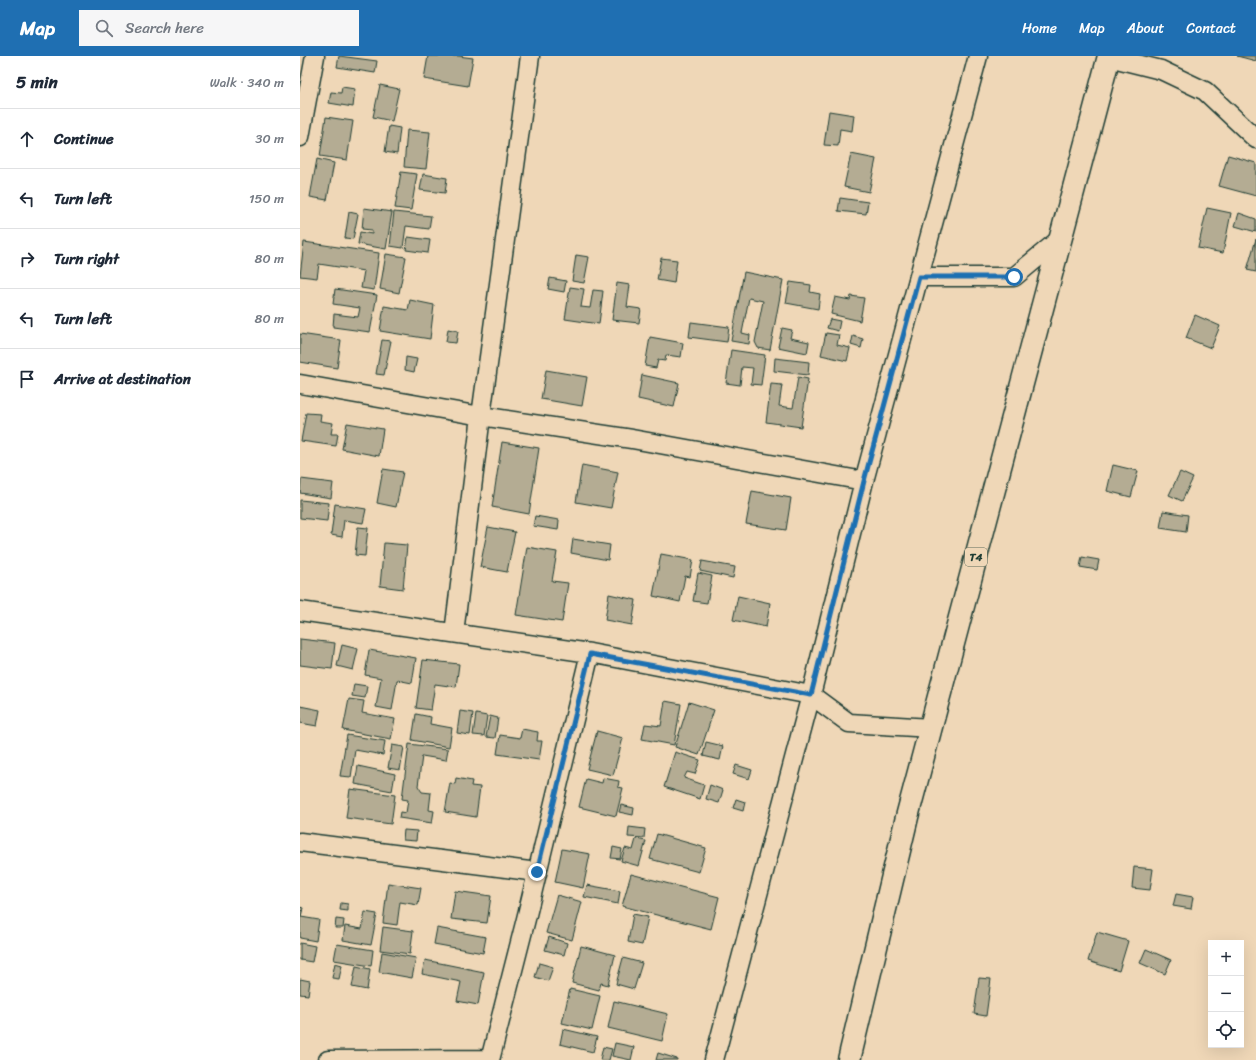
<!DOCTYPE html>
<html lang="en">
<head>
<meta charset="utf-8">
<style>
  :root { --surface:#fff; --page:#f6f6f7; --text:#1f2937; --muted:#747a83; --line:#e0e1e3; --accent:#1f6fb2 }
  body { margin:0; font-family:Sriracha,sans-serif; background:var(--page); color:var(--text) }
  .controls { position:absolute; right:12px; bottom:12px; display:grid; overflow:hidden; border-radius:0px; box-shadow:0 4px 16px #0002 }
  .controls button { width:36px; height:36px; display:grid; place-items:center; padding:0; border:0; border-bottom:1px solid var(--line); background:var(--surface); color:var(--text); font:20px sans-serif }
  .stop { position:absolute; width:12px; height:12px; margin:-9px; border:3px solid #1f6fb2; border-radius:50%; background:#fff }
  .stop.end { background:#1f6fb2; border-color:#fff; box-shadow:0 1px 4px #0008 }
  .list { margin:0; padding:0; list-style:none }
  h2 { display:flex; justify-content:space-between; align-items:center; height:52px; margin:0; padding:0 16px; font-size:17px }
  h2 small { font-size:13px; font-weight:400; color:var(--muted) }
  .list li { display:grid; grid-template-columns:26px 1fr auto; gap:12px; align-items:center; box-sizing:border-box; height:60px; padding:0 16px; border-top:1px solid var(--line) }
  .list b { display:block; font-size:15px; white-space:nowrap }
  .list em { font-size:13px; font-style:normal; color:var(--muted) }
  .icon { flex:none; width:22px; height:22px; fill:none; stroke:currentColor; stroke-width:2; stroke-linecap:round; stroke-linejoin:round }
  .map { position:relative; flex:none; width:956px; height:1004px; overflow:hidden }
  header { display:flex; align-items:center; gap:24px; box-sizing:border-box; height:56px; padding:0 20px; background:var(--accent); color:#fff }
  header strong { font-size:19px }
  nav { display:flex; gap:22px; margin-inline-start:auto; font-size:14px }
  .search { width:280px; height:36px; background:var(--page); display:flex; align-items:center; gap:10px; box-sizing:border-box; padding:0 14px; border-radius:0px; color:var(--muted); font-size:15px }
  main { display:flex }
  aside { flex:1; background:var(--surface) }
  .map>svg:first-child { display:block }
  .building { fill:#b4ac93; stroke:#1f3d34 }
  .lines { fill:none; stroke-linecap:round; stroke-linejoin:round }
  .street-casing { stroke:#1f3d34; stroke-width:21 }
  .highway-casing { stroke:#1f3d34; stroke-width:25 }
  .street { stroke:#efd7b7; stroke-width:18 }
  .highway { stroke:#efd7b7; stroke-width:22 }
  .route { stroke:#1f6fb2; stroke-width:5 }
  .labels { text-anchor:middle; stroke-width:3; stroke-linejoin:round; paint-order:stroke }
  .shield { fill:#efd7b7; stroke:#5d6b5b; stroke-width:1 }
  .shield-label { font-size:11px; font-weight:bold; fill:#1f3d34 }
</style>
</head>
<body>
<header>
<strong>Map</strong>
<div class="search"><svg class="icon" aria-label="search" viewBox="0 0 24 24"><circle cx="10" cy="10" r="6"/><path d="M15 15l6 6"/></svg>Search here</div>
<nav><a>Home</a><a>Map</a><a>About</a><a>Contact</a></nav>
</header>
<main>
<aside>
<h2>5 min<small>Walk · 340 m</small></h2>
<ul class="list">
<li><svg class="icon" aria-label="ahead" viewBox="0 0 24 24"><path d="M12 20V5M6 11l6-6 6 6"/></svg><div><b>Continue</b></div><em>30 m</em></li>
<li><svg class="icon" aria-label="left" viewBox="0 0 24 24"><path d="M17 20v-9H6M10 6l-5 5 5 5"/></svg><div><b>Turn left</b></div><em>150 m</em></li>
<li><svg class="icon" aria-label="right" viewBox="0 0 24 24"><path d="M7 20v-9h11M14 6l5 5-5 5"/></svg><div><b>Turn right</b></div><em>80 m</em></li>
<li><svg class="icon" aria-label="left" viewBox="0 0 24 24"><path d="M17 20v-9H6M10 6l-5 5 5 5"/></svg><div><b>Turn left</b></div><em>80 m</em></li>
<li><svg class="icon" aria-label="arrive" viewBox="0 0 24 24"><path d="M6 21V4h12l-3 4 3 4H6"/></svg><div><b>Arrive at destination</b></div></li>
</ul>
</aside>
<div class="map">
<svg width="956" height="1004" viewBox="0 0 956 1004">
  <rect width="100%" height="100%" fill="#efd7b7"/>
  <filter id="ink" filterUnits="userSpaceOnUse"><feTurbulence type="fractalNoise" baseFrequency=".025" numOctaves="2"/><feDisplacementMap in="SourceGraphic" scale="8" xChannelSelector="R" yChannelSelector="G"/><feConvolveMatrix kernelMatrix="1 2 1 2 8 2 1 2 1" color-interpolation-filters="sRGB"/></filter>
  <g filter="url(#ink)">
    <path class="building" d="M39,0L77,5L75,17L37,11Z
      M128,0H158L173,2L168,30L124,23Z
      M937,0H956V5Z
      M80,29L99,33L92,65L73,61Z
      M42,31L55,33L53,51L29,47L31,36L41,37Z
      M529,55L554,59L552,75L540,73L538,90L524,89Z
      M26,61L53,65L47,104L20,100Z
      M89,70L100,72L97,98L85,96Z
      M107,74L130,76L126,113L104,111Z
      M551,98L576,103L569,136L544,131Z
      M928,99L956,107V140L919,130Z
      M17,103L34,107L27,144L10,141Z
      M101,116L117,118L111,154L95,152Z
      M123,118L147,122L145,137L120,134Z
      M540,142L568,146L566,158L538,155Z
      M64,152L92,156L86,193L58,188L60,176L72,178V174L62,173Z
      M907,152L931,157L923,197L898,192Z
      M49,156L58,158L53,183L45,182Z
      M94,156L131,160L129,173L106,170L103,192L90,190Z
      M939,157L956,163V176L935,170Z
      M108,181L130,184L128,197L106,194Z
      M956,183V216L947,214Z
      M4,186L79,197L74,234L61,232L64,215L19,208L17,222L0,220Z
      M86,198L106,201L99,237L80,233Z
      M276,199L289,201L284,227L272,225Z
      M361,202L377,204L374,227L357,224Z
      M444,216L483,224L470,294L458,292L455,286L463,245L449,242L442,277L450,279L449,288L431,285Z
      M250,222L266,225L264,236L248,233Z
      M490,226L511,229L510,236L520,238L518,253L486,247Z
      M317,227L330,229L327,251L341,253L339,267L312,264Z
      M270,231L284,233L281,251L290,252L293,234L303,235L299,268L265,263Z
      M35,233L77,239L70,276L33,271L34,258L58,261L60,252L33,248Z
      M551,240L564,242L560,265L531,258L535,241L550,244Z
      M110,244L134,249L130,283L80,275L84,250L108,254Z
      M895,259L920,270L911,292L886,282Z
      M530,263L540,265L538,275L527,272Z
      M391,266L429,271L427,286L389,281Z
      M482,272L492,274L490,282L509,286L507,297L478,291Z
      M148,273L158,275L156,287L146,286Z
      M526,277L539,279L537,289L550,292L547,305L521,299Z
      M0,278L41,284L37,312L0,306Z
      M553,280L563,283L561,292L551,289Z
      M350,281L383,287L381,301L366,299L365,305L358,304L356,312L345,310Z
      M82,284L91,285L84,319L76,318Z
      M431,294L465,299L461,329L451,328L453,312L442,311L440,329L426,327Z
      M106,301L117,303L114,316L105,314Z
      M475,302L509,306L508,319L474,315Z
      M246,314L287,321L282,350L241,343Z
      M342,319L379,327L374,351L338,343Z
      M498,321L508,323L501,371L466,366L471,328L482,329L479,350L493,352Z
      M6,357L21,358L20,365L33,367L31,378H38L36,390L1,385Z
      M47,367L83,373L79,400L42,393Z
      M202,386L239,392L229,458L192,451Z
      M282,409L318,416L311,452L276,446Z
      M813,409L838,415L831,441L807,435Z
      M83,413L103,416L96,451L77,447Z
      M880,416L893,422L882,445L869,439Z
      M1,423L33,427L31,442L0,437Z
      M452,435L491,442L486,474L446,468Z
      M0,444L29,447L27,465L0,462Z
      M35,448L66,453L63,467L44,464L42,481L31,479Z
      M863,455L888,459L886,476L860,472Z
      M235,460L259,464L258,474L233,470Z
      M58,471L68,472L65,500L55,499Z
      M188,471L215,476L207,516L180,511Z
      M273,483L310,489L308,504L271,497Z
      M84,487L107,489L103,533L80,530Z
      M227,491L257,496L252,525L268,527L262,566L216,559Z
      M361,498L393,504L390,521L385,520L380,546L353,540Z
      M782,501L799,504L797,514L780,511Z
      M402,505L435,511L433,522L400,515Z
      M398,517L412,520L407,547L393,545Z
      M309,538L336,544L332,569L305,564Z
      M438,540L470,547L466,571L433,564Z
      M0,583L35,587L32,613L0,609Z
      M42,589L58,593L53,614L37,610Z
      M69,594L116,602L112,627L97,624L92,654L76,651L81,622L65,619Z
      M123,604L159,608L156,631L135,628L131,654L116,652Z
      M54,628L67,630L65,642L52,640Z
      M49,643L64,645L62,657L95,663L91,683L43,674Z
      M365,645L381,648L374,689L342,683L345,668L361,670Z
      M389,646L414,654L399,699L375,691Z
      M0,650L20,654L17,670L0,667Z
      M160,655L173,657L170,679L157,677Z
      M116,658L131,661L130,668L152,672L149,691L112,684Z
      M176,658L187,660L184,680L173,679Z
      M190,660L198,662L195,682L186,681Z
      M222,673L238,676L237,685H242L239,704L197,698L200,679L220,682Z
      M297,675L323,682L313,719L287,713Z
      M47,679L85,685L83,699L55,694L51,721L40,720Z
      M406,686L423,690L420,704L403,700Z
      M109,688L148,693L146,704L122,700L118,730L122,736L131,737L129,754L134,755L132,767L99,762L100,756L106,757L108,744L102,743Z
      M92,689L104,691L100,714L88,712Z
      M375,696L400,704L395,718L387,716L384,722L404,729L400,743L364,731Z
      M436,709L452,714L449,723L433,718Z
      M58,710L95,718L92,735L55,728Z
      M156,722L172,725L171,730L180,731L176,761L145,756L150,727L155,728Z
      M303,722L319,725L318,731L323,732L316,760L279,751L286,723L302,727Z
      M410,729L423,734L419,747L406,743Z
      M50,733L95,739L91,768L46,762Z
      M436,743L445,746L443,755L433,752Z
      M321,749L334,752L333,759L319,756Z
      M329,771L345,773L344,782L328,781Z
      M104,774L117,775L116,785L103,784Z
      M357,778L406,792L399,816L350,803Z
      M336,783L346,785L339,810L321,805L325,792L333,794Z
      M313,791L322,793L320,803L311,802Z
      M262,793L290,798L283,832L255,826Z
      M834,811L853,813L850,834L832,832Z
      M331,818L419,841L411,873L322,850Z
      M88,827L121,832L118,849L100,846L97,869L83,867Z
      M287,829L320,835L318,848L284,841Z
      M155,835L191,840L187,867L151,863Z
      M876,838L893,841L891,853L873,850Z
      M257,839L282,846L272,884L246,877Z
      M41,847L48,848V855L40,854Z
      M0,851L3,852L1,861L19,864L16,885L0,882Z
      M65,856L77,858L71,889L43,884L45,870L62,873Z
      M333,858L348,861L342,889L328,886Z
      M36,863L44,864L43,872H35Z
      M83,871L113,875L110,898L80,894Z
      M137,872L186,881L183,897L134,888Z
      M797,876L828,885L819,915L788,905Z
      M249,881L267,887L264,899L245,894Z
      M0,887L15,890L12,906L0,904Z
      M37,888L73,894L71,910L34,904Z
      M281,890L315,899L308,929L301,927L299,934L272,927Z
      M846,893L871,904L865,918L840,907Z
      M82,896L116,902L112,922L79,916Z
      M323,902L342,907L334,933L316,928Z
      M125,904L184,916L178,949L157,945L161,926L122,918Z
      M35,907L42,909L39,923L32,922Z
      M239,907L253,911L248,925L235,921Z
      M56,910L70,913L67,934L52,931Z
      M679,922L691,923L686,960L674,958Z
      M0,923L10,925L8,939L0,938Z
      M270,933L300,940L292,974L262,967Z
      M314,945L368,958L362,985L308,972Z
      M263,973L297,981L293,996L260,988Z
      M315,987L334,991L331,1004L312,1000Z
      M303,991L312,993L309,1004H300Z
      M358,997L377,1003V1004H356Z"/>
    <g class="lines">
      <g class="street-casing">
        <path id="street" d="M809,1L861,14L905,35L956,83
          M0,81L15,0
          M619,221H714L761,182
          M0,328L181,360L332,383L564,425
          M0,555L290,597L511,639L549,667L631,672
          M154,577L181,360L230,0
          M0,786L237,816
          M28,1004L190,1003
          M190,1004L226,863L290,597
          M414,1004L511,639L564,425L678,0"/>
      </g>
      <g class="highway-casing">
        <path id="highway" d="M549,1004L607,761L809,0"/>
      </g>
      <use href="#street" class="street"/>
      <use href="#highway" class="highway"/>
    </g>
  </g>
  <g class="lines" filter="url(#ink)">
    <path class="route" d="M237,816L290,598L511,639L564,425L619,221H714"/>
  </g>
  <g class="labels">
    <rect class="shield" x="665" y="492" width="22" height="18" rx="3"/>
    <g class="shield-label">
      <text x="676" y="505">T4</text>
    </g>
  </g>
</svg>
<div class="controls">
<button>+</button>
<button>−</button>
<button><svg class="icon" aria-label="locate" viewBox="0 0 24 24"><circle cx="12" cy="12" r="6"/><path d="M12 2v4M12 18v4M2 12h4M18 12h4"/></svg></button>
</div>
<div class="stop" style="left:714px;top:221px"></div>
<div class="stop end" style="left:237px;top:816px"></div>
</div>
</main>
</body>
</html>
